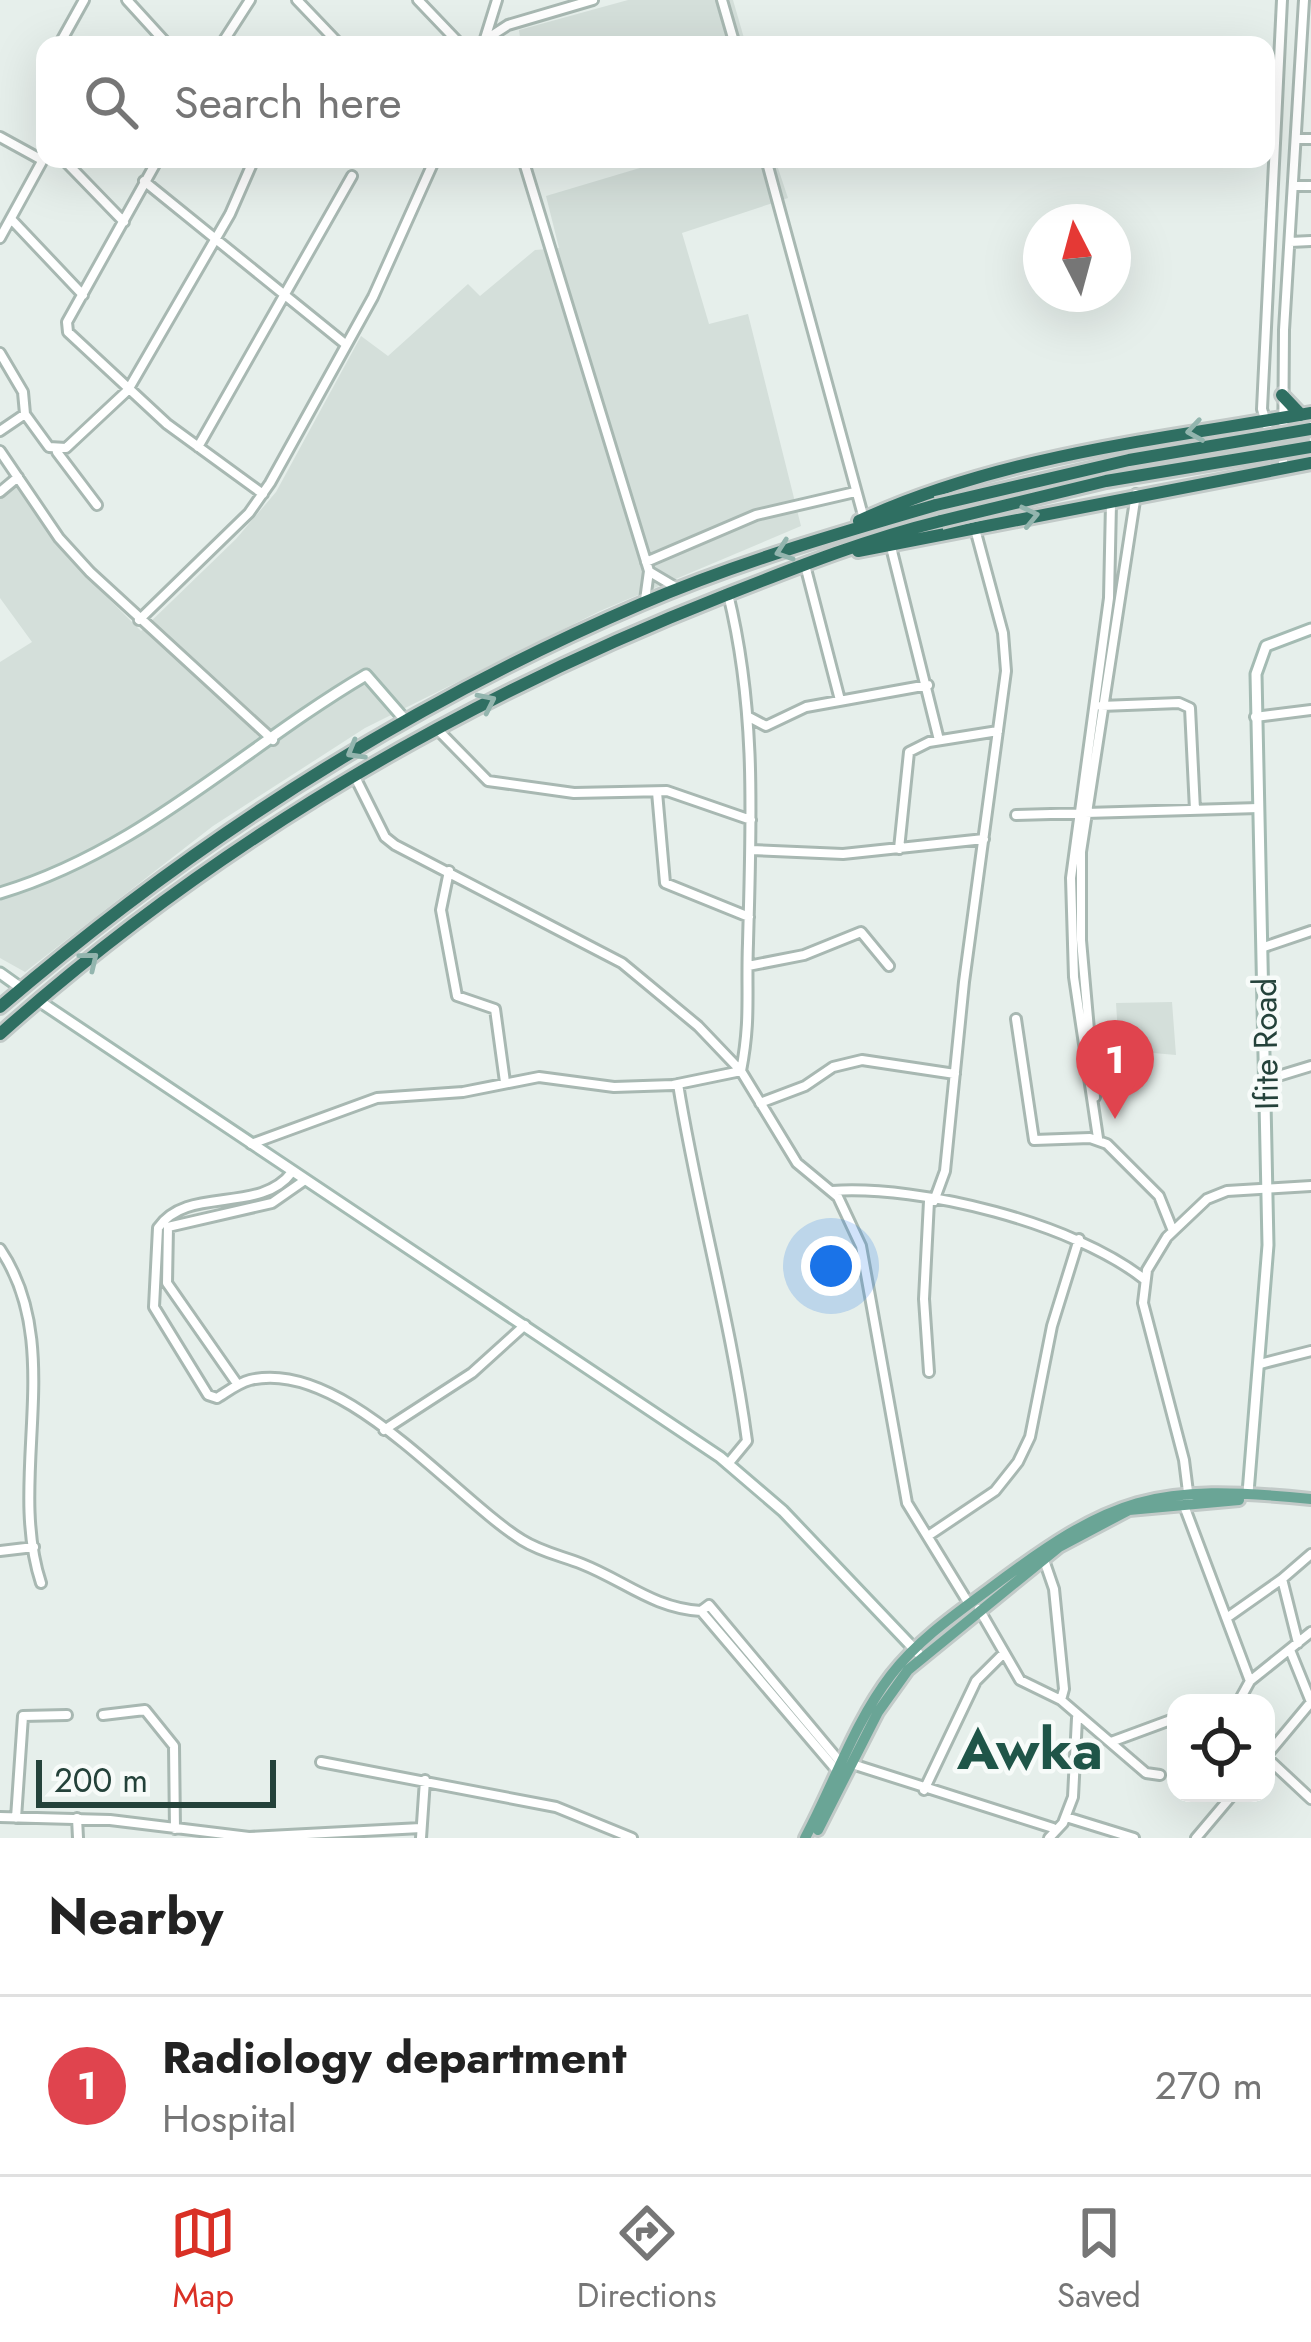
<!DOCTYPE html>
<html lang="en">
<head>
<meta charset="utf-8">
<style>
  :root { --surface:#fff; --page:#f6f6f6; --text:#222; --muted:#767676; --line:#e0e0e0; --accent:#d93025 }
  body { margin:0; font-family:Jost,sans-serif; background:var(--page); color:var(--text) }
  .controls { position:absolute; right:36px; bottom:36px; display:grid; overflow:hidden; border-radius:24px; box-shadow:0 12px 48px #0002 }
  .controls button { width:108px; height:108px; display:grid; place-items:center; padding:0; border:0; border-bottom:3px solid var(--line); background:var(--surface); color:var(--text); font:60px sans-serif }
  .compass { position:absolute; left:1023px; top:204px; width:108px; height:108px; border-radius:50%; background:var(--surface); box-shadow:0 12px 48px #0002; rotate:354deg }
  .scale { position:absolute; left:36px; bottom:30px; width:240px; box-sizing:border-box; padding-left:12px; border:6px solid #24423a; border-top:0; font-size:33px; line-height:42px; white-space:nowrap; color:#24423a; -webkit-text-stroke:9px #f7fbf9; paint-order:stroke }
  .you { position:absolute; left:831px; top:1266px; width:42px; height:42px; margin:-30px; border:9px solid #fff; border-radius:50%; background:#1a73e8; box-shadow:0 0 0 18px #1a73e833 }
  .badge { display:grid; place-items:center; width:78px; height:78px; border-radius:50%; background:var(--accent); color:#fff; font-size:39px; font-weight:700 }
  .pin { position:absolute; translate:-50% -99px; filter:drop-shadow(0 3px 6px #0008) }
  .pin::after { content:''; position:absolute; top:63px; width:42px; height:36px; background:inherit; clip-path:polygon(0 0,100% 0,50% 100%) }
  .list { margin:0; padding:0; list-style:none }
  h2 { display:flex; justify-content:space-between; align-items:center; height:156px; margin:0; padding:0 48px; font-size:51px }
  h2 small { font-size:39px; font-weight:400; color:var(--muted) }
  .list li { display:grid; grid-template-columns:78px 1fr auto; gap:36px; align-items:center; box-sizing:border-box; height:180px; padding:0 48px; border-top:3px solid var(--line) }
  .list b { display:block; font-size:45px; white-space:nowrap }
  .list p { margin:0; font-size:39px; white-space:nowrap; color:var(--muted) }
  .list em { font-size:39px; font-style:normal; color:var(--muted) }
  .icon { flex:none; width:66px; height:66px; fill:none; stroke:currentColor; stroke-width:2; stroke-linecap:round; stroke-linejoin:round }
  .map { position:relative; flex:none; width:1311px; height:1838px; overflow:hidden }
  .search { position:absolute; background:var(--surface); box-shadow:0 12px 48px #0002; left:36px; right:36px; top:36px; height:132px; display:flex; align-items:center; gap:30px; box-sizing:border-box; padding:0 42px; border-radius:24px; color:var(--muted); font-size:45px }
  .sheet { height:336px; background:var(--surface) }
  nav { display:flex; justify-content:space-around; align-items:center; box-sizing:border-box; height:168px; border-top:3px solid var(--line); background:var(--surface); font-size:33px; color:var(--muted) }
  nav a { display:grid; justify-items:center; gap:6px }
  nav .on { color:var(--accent) }
  .map>svg:first-child { display:block }
  .built { fill:#d4dfda }
  .lines { fill:none; stroke-linecap:round; stroke-linejoin:round }
  .street-casing { stroke:#a8b8b2; stroke-width:14 }
  .secondary-casing { stroke:#a4bbb3; stroke-width:15 }
  .primary-casing { stroke:#c2cac8; stroke-width:16 }
  .highway-casing { stroke:#c2cac8; stroke-width:18 }
  .street { stroke:#fff; stroke-width:8 }
  .secondary { stroke:#fff; stroke-width:9 }
  .primary { stroke:#6aa596; stroke-width:10 }
  .highway { stroke:#2f6f62; stroke-width:12 }
  .highway-bridge-casing { stroke:#c2cac8; stroke-width:18; stroke-linecap:butt }
  .highway-bridge { stroke:#2f6f62; stroke-width:12 }
  .oneway { stroke:#93b5ae }
  .labels { text-anchor:middle; stroke-width:9; stroke-linejoin:round; paint-order:stroke }
  .street-label { font-size:33px; fill:#24423a; stroke:#f7fbf9 }
  .town-label { font-size:57px; font-weight:bold; fill:#1f5548; stroke:#f7fbf9 }
</style>
</head>
<body>
<div class="map">
<svg width="1311" height="1838" viewBox="0 0 1311 1838">
  <rect width="100%" height="100%" fill="#e6efeb"/>
  <path class="built" d="M628,0H733L746,45H521L519,30Z
    M670,159H775L788,198L682,233L709,324L748,314L801,526L600,611L365,728L213,826L25,972L0,958V662L32,642L0,598V486L10,477L68,558L141,631L236,539L276,492L361,336L388,356L468,284L480,296L535,250L559,248L546,196Z
    M1172,1002L1176,1055L1119,1050L1116,1003Z"/>
  <g class="lines">
    <g class="street-casing">
      <path id="street" d="M127,0L168,45
        M297,0L340,45
        M418,0L461,45
        M722,0L735,45
        M488,38L508,25L593,0
        M59,45L84,0
        M221,45L250,0
        M483,45L497,0
        M0,137L42,160
        M1297,139H1311
        M63,159L124,222
        M158,159L67,322L68,332L167,424L263,494
        M523,159L649,571L645,600
        M766,159L864,519
        M144,181L344,343
        M1294,186H1311
        M12,220L83,295
        M0,238L45,156
        M1290,242L1311,241
        M0,353L23,392L25,414L49,447L66,448L128,390L230,214L254,159
        M0,431L25,414
        M198,447L352,176
        M0,451L59,538L90,572L273,740
        M57,452L97,505
        M1276,456L1262,409L1282,0
        M1283,468L1284,330L1304,0
        M0,492L18,477
        M891,547L939,740
        M646,562L756,515L855,492
        M805,565L840,700
        M650,572L677,588
        M139,620L249,513L270,483L373,297L435,159
        M1101,706L1179,703L1190,708L1195,810
        M749,717L766,726L806,707L928,685
        M1255,717L1311,710
        M437,729L488,781L574,793L667,791L751,820
        M355,777L385,837L395,845L622,963L698,1026L741,1071L797,1163L838,1197L861,1246L907,1503L969,1604
        M657,792L665,883L749,917
        M1016,815L1259,808
        M899,849L909,752L929,742L998,731
        M751,850L843,854L984,839
        M449,871L441,910L457,996L495,1009L505,1082
        M1264,947L1311,931
        M748,966L804,955L861,932L889,966
        M1016,1019L1034,1140L1090,1138L1107,1144L1159,1196L1173,1231
        M1265,1080L1311,1066
        M678,1084C697,1203 731,1321 747,1441L728,1464
        M1095,1097L1081,940V852L1136,494
        M760,1103L805,1086L833,1067L862,1060L955,1074
        M1098,1138L1074,977L1071,878L1109,598L1111,503
        M251,1144L377,1098L463,1092L539,1077L614,1087L673,1085L741,1071C751,1019 746,994 748,943C751,824 757,711 728,594
        M292,1172C260,1215 187,1185 158,1228L154,1307L208,1395L217,1398C227,1392 238,1383 250,1380C342,1358 452,1496 522,1540C541,1552 562,1556 582,1564C625,1581 653,1608 701,1611L709,1605L841,1763
        M832,1191C922,1185 1073,1223 1144,1279
        M934,1201L945,1171L964,982L1006,671L1003,633L975,529
        M0,1249C67,1347 6,1477 41,1583
        M1260,1364L1311,1351
        M929,1372L924,1299L929,1201
        M238,1385L167,1283L168,1227L272,1203L305,1180
        M384,1430L472,1373L525,1325
        M1189,1500L1184,1460L1143,1303L1147,1270L1167,1237L1207,1199L1227,1191L1311,1186
        M1183,1503L1250,1681
        M928,1536L995,1491L1018,1462L1030,1437L1052,1326L1079,1239
        M0,1551L34,1547
        M1044,1560L1054,1589L1064,1689L1061,1700
        M979,1609L1020,1680L1061,1700L1146,1773L1160,1775
        M701,1611L838,1772
        M1228,1617L1282,1579
        M1298,1643L1282,1579L1311,1554
        M1224,1703L1239,1701L1250,1681L1311,1632
        M103,1715L145,1710L174,1746L175,1829
        M1111,1742L1176,1718
        M1266,1756L1311,1702L1290,1650
        M1266,1757L1311,1799
        M321,1762L556,1807L632,1838
        M852,1764L1053,1828
        M924,1790L976,1681L1004,1653
        M0,1817L110,1820L249,1837L421,1828
        M1066,1817L1134,1838
        M16,1818L23,1716L67,1715
        M77,1818L78,1838
        M421,1838L425,1780
        M1049,1838L1063,1823L1073,1797L1077,1718
        M1196,1838L1234,1793"/>
    </g>
    <g class="secondary-casing">
      <path id="secondary" d="M0,893C141,851 242,748 366,675L406,721
        M0,973L21,988
        M39,1001L720,1457L783,1511L918,1653
        M1248,1493L1268,1245L1256,674L1266,646L1311,629"/>
    </g>
    <g class="primary-casing">
      <path id="primary" d="M818,1830L878,1712L908,1670L1059,1547L1129,1510L1239,1500
        M805,1838C834,1784 854,1723 891,1675C917,1641 954,1615 988,1590C1113,1496 1153,1483 1311,1499"/>
    </g>
    <g class="highway-casing">
      <path id="highway" d="M1282,395L1301,415
        M859,521C1001,455 1158,440 1311,413
        M858,551L1311,463
        M0,1007C192,842 408,704 641,604C736,563 836,534 936,505
        M0,1034C213,844 461,699 726,595C797,567 867,539 941,521"/>
    </g>
    <use href="#street" class="street"/>
    <use href="#secondary" class="secondary"/>
    <use href="#primary" class="primary"/>
    <use href="#highway" class="highway"/>
    <g class="highway-bridge-casing">
      <path id="highway-bridge" d="M936,505L1129,460L1311,429
        M941,521L1106,481L1311,447"/>
    </g>
    <use href="#highway-bridge" class="highway-bridge"/>
  </g>
  <defs><path id="oneway-chevron" d="M-2-3.5L2.5 0L-2 3.5" fill="none" stroke-width="1.6" stroke-linecap="round" stroke-linejoin="round" transform="scale(3)"/></defs>
  <g class="oneway">
    <use href="#oneway-chevron" transform="translate(1195 431) rotate(171)"/>
    <use href="#oneway-chevron" transform="translate(1030 516) rotate(-13)"/>
    <use href="#oneway-chevron" transform="translate(784 551) rotate(161)"/>
    <use href="#oneway-chevron" transform="translate(487 702) rotate(-26)"/>
    <use href="#oneway-chevron" transform="translate(355 751) rotate(150)"/>
    <use href="#oneway-chevron" transform="translate(90 960) rotate(-39)"/>
  </g>
  <g class="labels">
    <g class="street-label">
      <text transform="translate(1265 1044) rotate(-91)" y="12">Ifite Road</text>
    </g>
    <g class="town-label">
      <text x="1030" y="1769">Awka</text>
    </g>
  </g>
</svg>
<div class="controls">
<button><svg class="icon" aria-label="locate" viewBox="0 0 24 24"><circle cx="12" cy="12" r="6"/><path d="M12 2v4M12 18v4M2 12h4M18 12h4"/></svg></button>
</div>
<svg class="compass" viewBox="-18 -18 36 36"><path d="M0-13l5 13h-10z" fill="#e53935"/><path d="M0 13l5-13h-10z" fill="#767676"/></svg>
<div class="scale">200 m</div>
<div class="you"></div>
<div class="pin badge" style="left:1115px;top:1119px;background:#e0444e">1</div>
<div class="search"><svg class="icon" aria-label="search" viewBox="0 0 24 24"><circle cx="10" cy="10" r="6"/><path d="M15 15l6 6"/></svg>Search here</div>
</div>
<section class="sheet">
<h2>Nearby<small></small></h2>
<ul class="list">
<li><span class="badge" style="background:#e0444e">1</span><div><b>Radiology department</b><p>Hospital</p></div><em>270 m</em></li>
</ul>
</section>
<nav>
<a class="on"><svg class="icon" aria-label="map" viewBox="0 0 24 24"><path d="M3 6l6-2 6 2 6-2v14l-6 2-6-2-6 2zM9 4v14M15 6v14"/></svg>Map</a>
<a><svg class="icon" aria-label="directions" viewBox="0 0 24 24"><path d="M12 3l9 9-9 9-9-9zM9 14v-3h6M13 9l2 2-2 2"/></svg>Directions</a>
<a><svg class="icon" aria-label="saved" viewBox="0 0 24 24"><path d="M7 4h10v16l-5-4-5 4z"/></svg>Saved</a>
</nav>
</body>
</html>
